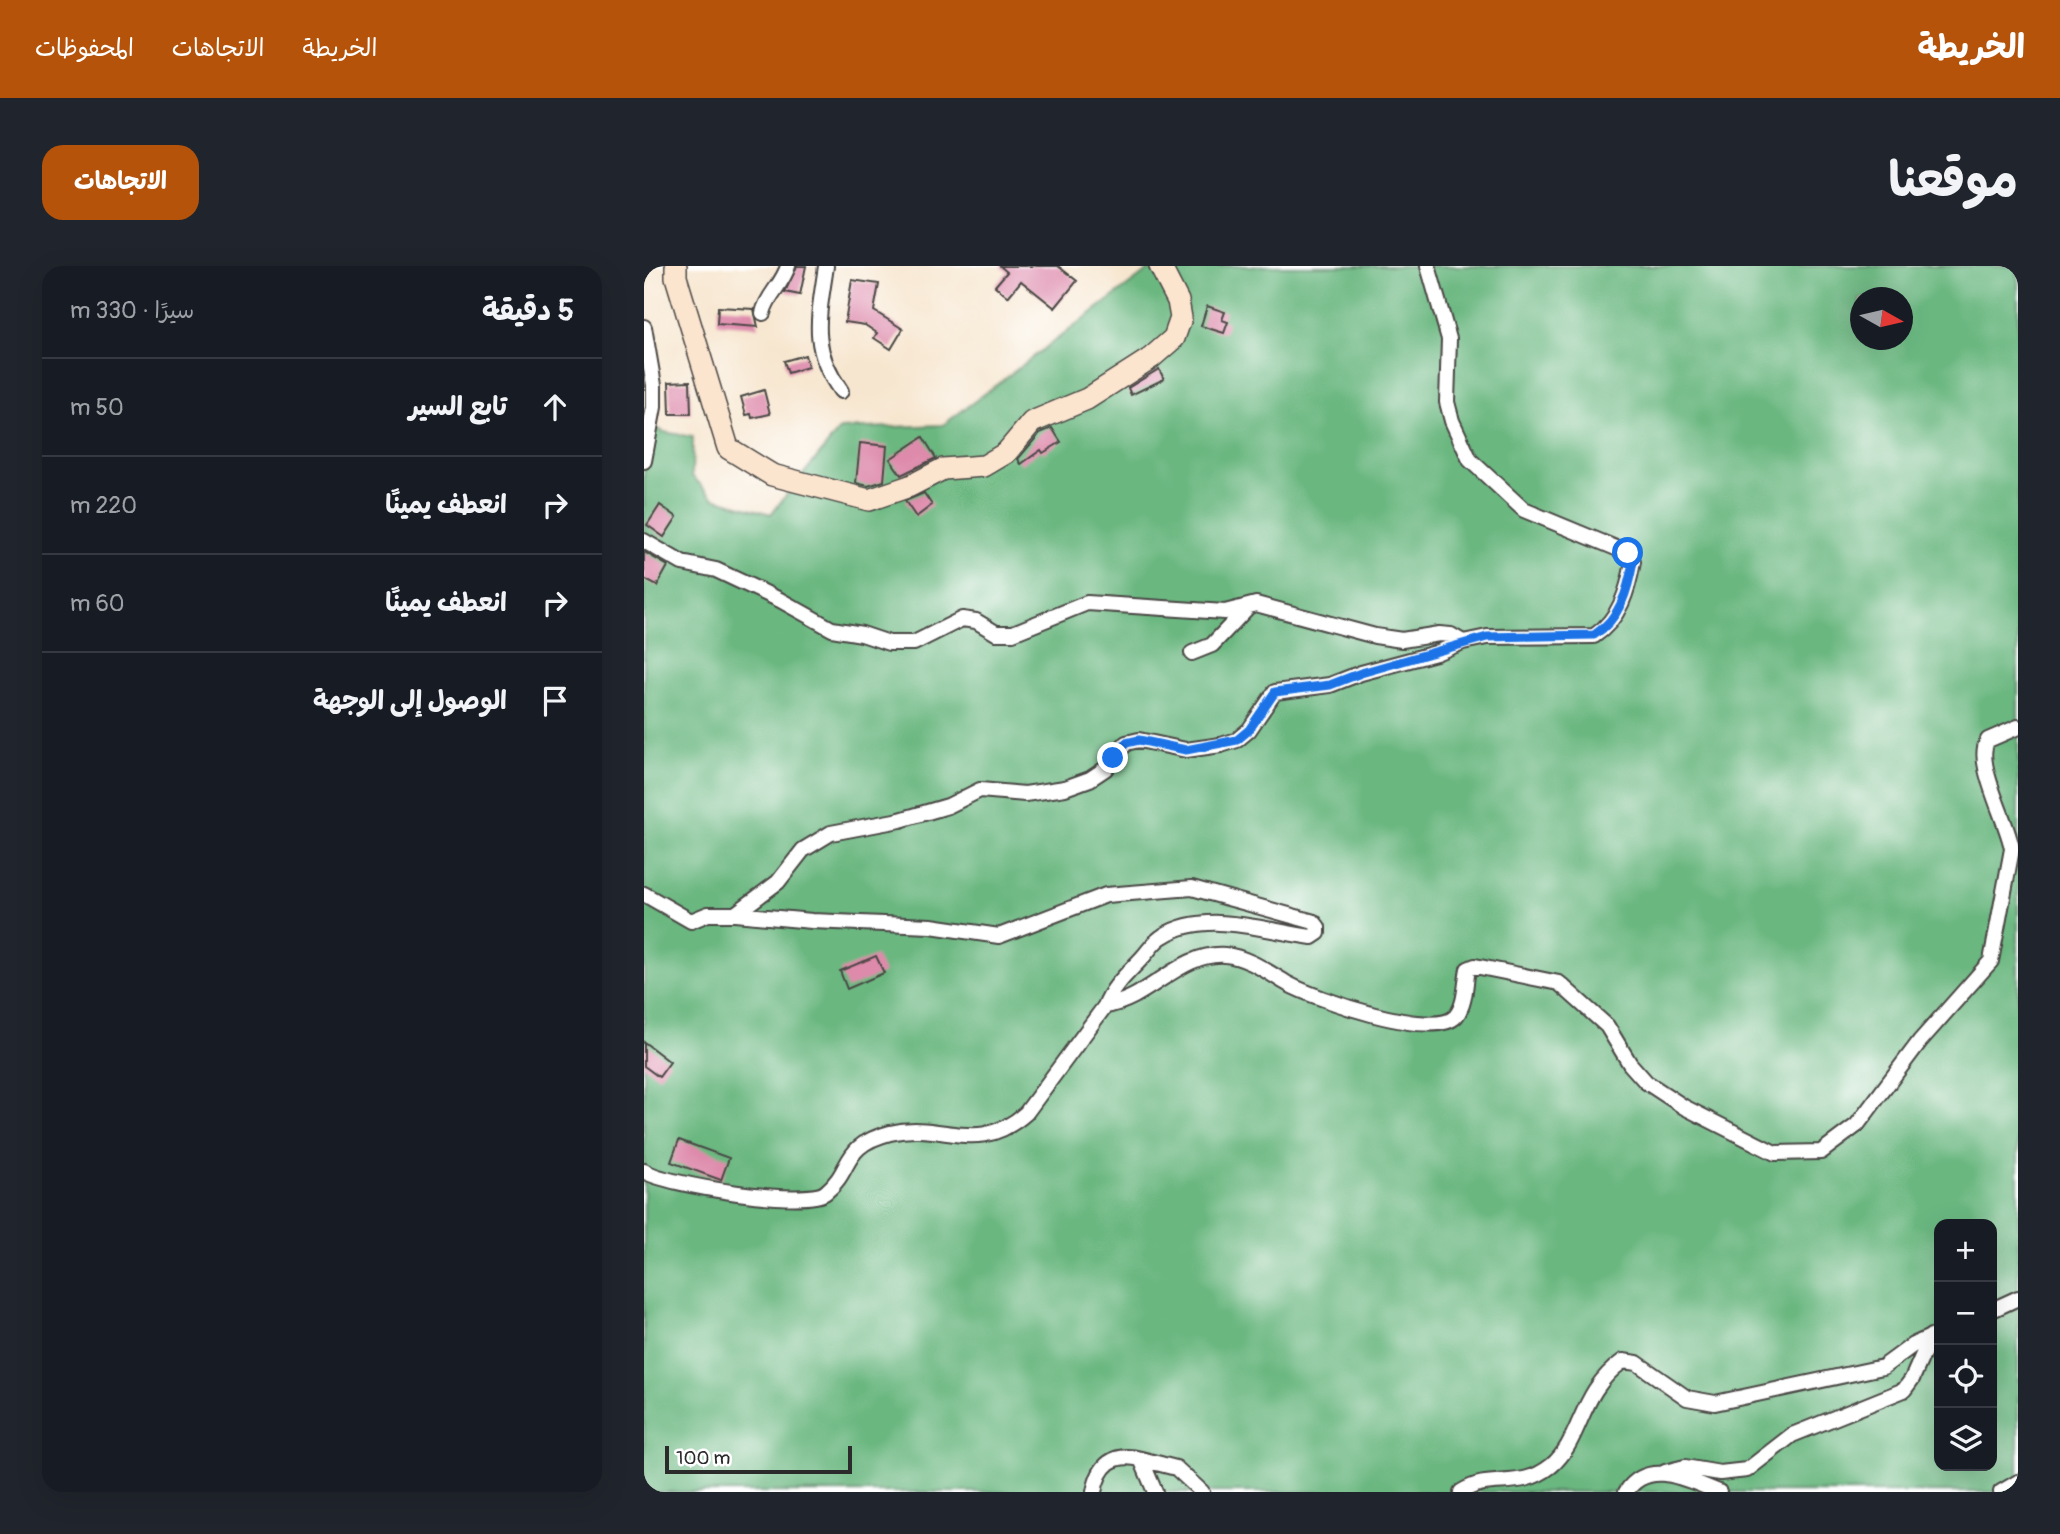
<!DOCTYPE html>
<html lang="ar">
<head>
<meta charset="utf-8">
<style>
  :root { --surface:#171b24; --page:#20242c; --text:#f1f3f6; --muted:#9ea1a6; --line:#363941; --accent:#b45309 }
  body { margin:0; font-family:Pangolin,"Playpen Sans Arabic",sans-serif; background:var(--page); color:var(--text); direction:rtl }
  .controls { position:absolute; right:21px; bottom:21px; display:grid; overflow:hidden; border-radius:14px; box-shadow:0 7px 28px #0002 }
  .controls button { width:63px; height:63px; display:grid; place-items:center; padding:0; border:0; border-bottom:2px solid var(--line); background:var(--surface); color:var(--text); font:35px sans-serif }
  .compass { position:absolute; left:1206px; top:21px; width:63px; height:63px; border-radius:50%; background:var(--surface); box-shadow:0 7px 28px #0002; rotate:98deg }
  .scale { position:absolute; left:21px; bottom:18px; width:187px; box-sizing:border-box; padding-left:7px; border:4px solid #2b2b2b; border-top:0; font-size:19px; line-height:24px; white-space:nowrap; color:#2b2b2b; -webkit-text-stroke:5px #fff; paint-order:stroke }
  .stop { position:absolute; width:21px; height:21px; margin:-16px; border:5px solid #1a73e8; border-radius:50%; background:#fff }
  .stop.end { background:#1a73e8; border-color:#fff; box-shadow:0 2px 7px #0008 }
  .list { margin:0; padding:0; list-style:none }
  h2 { display:flex; justify-content:space-between; align-items:center; height:91px; margin:0; padding:0 28px; font-size:30px }
  h2 small { font-size:23px; font-weight:400; color:var(--muted) }
  .list li { display:grid; grid-template-columns:46px 1fr auto; gap:21px; align-items:center; box-sizing:border-box; height:98px; padding:0 28px; border-top:2px solid var(--line) }
  .list b { display:block; font-size:26px; white-space:nowrap }
  .list em { font-size:23px; font-style:normal; color:var(--muted) }
  .icon { flex:none; width:38px; height:38px; fill:none; stroke:currentColor; stroke-width:2; stroke-linecap:round; stroke-linejoin:round }
  .map { position:relative; flex:none; width:1374px; height:1226px; overflow:hidden; direction:ltr; border-radius:21px }
  header { display:flex; align-items:center; gap:42px; box-sizing:border-box; height:98px; padding:0 35px; background:var(--accent); color:#fff }
  header strong { font-size:33px }
  nav { display:flex; gap:38px; margin-inline-start:auto; font-size:24px }
  .intro { display:flex; align-items:center; justify-content:space-between; box-sizing:border-box; height:168px; padding:0 42px }
  h1 { margin:0; font-size:49px }
  .button { padding:18px 32px; border-radius:21px; background:var(--accent); color:#fff; font-size:24px; font-weight:700 }
  main { display:flex; gap:42px; padding:0 42px }
  aside { flex:1; background:var(--surface); border-radius:21px; box-shadow:0 7px 28px #0002 }
  .map>svg:first-child { display:block }
  .forest { fill:#6ab780; stroke:#4a7156; stroke-width:2; fill-rule:evenodd }
  .building { fill:#de8aab }
  .lines { fill:none; stroke-linecap:round; stroke-linejoin:round }
  .street-casing { stroke:#4a4744; stroke-width:18 }
  .secondary-casing { stroke:#4a4744; stroke-width:24 }
  .street { stroke:#fff; stroke-width:14 }
  .secondary { stroke:#fce5cf; stroke-width:21 }
  .route { stroke:#1a73e8; stroke-width:9 }
</style>
</head>
<body>
<header>
<strong>الخريطة</strong>
<nav><a>الخريطة</a><a>الاتجاهات</a><a>المحفوظات</a></nav>
</header>
<div class="intro"><h1>موقعنا</h1><a class="button">الاتجاهات</a></div>
<main>
<div class="map">
<svg width="1374" height="1226" viewBox="0 0 1374 1226">
  <rect width="100%" height="100%" fill="#fff"/>
  <filter id="ink" filterUnits="userSpaceOnUse"><feTurbulence type="fractalNoise" baseFrequency=".0143" numOctaves="2"/><feDisplacementMap in="SourceGraphic" scale="14" xChannelSelector="R" yChannelSelector="G"/><feConvolveMatrix kernelMatrix="1 2 1 2 8 2 1 2 1" color-interpolation-filters="sRGB"/></filter>
  <filter id="wash" filterUnits="userSpaceOnUse"><feTurbulence type="fractalNoise" baseFrequency=".00686" numOctaves="4" result="noise"/><feDisplacementMap in="SourceGraphic" scale="28" xChannelSelector="R" yChannelSelector="G"/><feGaussianBlur stdDeviation="1.57" result="paint"/><feColorMatrix in="noise" values="0 0 0 0 0 0 0 0 0 0 0 0 0 0 0 0 0 1.4 0 .05"/><feComposite in="paint" operator="in"/></filter>
  <g filter="url(#wash)">
    <rect width="100%" height="100%" fill="#f7e6cf"/>
    <path class="forest" d="M510,0H1374V1226H0V156L20,166L49,171L48,210L70,232L127,248L196,163L299,159ZM1216,32H1258V74H1216ZM1295,958H1348V1200H1295Z"/>
    <g id="blocks">
      <path class="building" d="M153,0H162L156,29L141,26Z
        M356,0H414L433,15L411,42L377,15L364,31L351,20L363,6Z
        M208,14L235,18L230,45L259,63L247,83L230,72L233,67L221,59L201,56Z
        M563,40L581,46L578,54L584,56L580,67L557,60Z
        M74,41L110,43L114,61L73,58Z
        M161,89L164,101L144,107L140,95Z
        M515,103L520,113L487,129L484,122Z
        M46,115L47,148H26L25,116Z
        M120,124L126,148L108,152L107,148L102,149L97,131Z
        M408,162L417,176L399,187L397,184L377,198L374,193L396,167Z
        M279,171L292,192L257,209L246,193Z
        M216,177L243,180L240,215L224,220L212,217Z
        M280,227L288,239L272,251L261,235Z
        M16,239L33,251L20,271L3,259Z
        M0,286L24,300L13,320L0,313Z
        M232,690L240,707L203,723L196,705Z
        M0,776L26,796L15,811L0,800Z
        M35,874L85,892L77,914L27,896Z"/>
    </g>
  </g>
  <g filter="url(#ink)">
    <use href="#blocks" fill-opacity="0" stroke="#4a4744" stroke-width="2"/>
    <g class="lines">
      <g class="street-casing">
        <path id="street" d="M182,0C175,50 165,81 197,125
          M119,47C123,29 139,18 144,0
          M0,61L10,119V141L0,195
          M0,275L38,297L72,304L136,334L188,363L218,368L245,377H270L318,353L332,355L352,367H369L443,337L581,346L612,338L731,370L758,374L795,368L807,369L819,376L843,371L950,370C976,353 984,324 989,296L984,287L880,244L826,194L808,155L803,136L805,73L784,0
          M548,387L568,379L604,341
          M0,628L47,655L64,648H91L168,655L287,660L355,670L462,629L548,622L670,656L674,661V667L668,671C621,665 563,643 519,670C510,675 504,686 497,693C483,708 468,721 461,740
          M91,648L134,616L159,584L187,567L256,554L304,540L336,524L381,528L421,522L446,513L461,503L482,477L495,474L542,484L577,479L593,474L605,464L631,426L686,419L717,407L792,387L819,376
          M0,905C22,919 163,942 182,926C210,903 196,880 246,867C300,854 332,891 382,847L461,740C505,734 535,686 581,689C604,691 625,707 644,718C670,732 790,775 812,750C822,738 821,717 824,703L831,700L915,717L963,760L986,798L1002,816L1040,841L1131,887L1177,886L1213,859L1276,775L1347,695L1368,583C1364,556 1329,495 1344,474L1374,461
          M1348,1044L1374,1032
          M497,1193L532,1202L558,1226
          M1021,1206L1041,1201L1076,1207L1103,1204L1148,1169L1260,1124L1268,1113L1287,1070
          M450,1226C455,1199 469,1186 497,1193L511,1226
          M817,1226C848,1206 874,1226 907,1200C939,1173 934,1127 979,1095L993,1097L1043,1132L1071,1137L1239,1101L1269,1079L1295,1067
          M982,1226C1005,1191 1045,1215 1075,1226
          M1357,1226L1374,1216"/>
      </g>
      <g class="secondary-casing">
        <path id="secondary" d="M32,0V11L84,182L128,209L225,234L266,220L299,203L340,200L362,187L388,156L443,133L507,92L530,72L537,52L534,35L516,0"/>
      </g>
      <use href="#street" class="street"/>
      <use href="#secondary" class="secondary"/>
    </g>
  </g>
  <g class="lines" filter="url(#ink)">
    <path class="route" d="M469,492L482,477L495,474L542,484L593,474L605,464L631,426L686,419L717,407L843,371L950,369C976,353 984,324 989,296L984,287"/>
  </g>
</svg>
<div class="controls">
<button>+</button>
<button>−</button>
<button><svg class="icon" aria-label="locate" viewBox="0 0 24 24"><circle cx="12" cy="12" r="6"/><path d="M12 2v4M12 18v4M2 12h4M18 12h4"/></svg></button>
<button><svg class="icon" aria-label="layers" viewBox="0 0 24 24"><path d="M12 4l9 5-9 5-9-5zM3 14l9 5 9-5"/></svg></button>
</div>
<svg class="compass" viewBox="-18 -18 36 36"><path d="M0-13l5 13h-10z" fill="#e53935"/><path d="M0 13l5-13h-10z" fill="#9ea1a6"/></svg>
<div class="scale">100 m</div>
<div class="stop" style="left:984px;top:287px"></div>
<div class="stop end" style="left:469px;top:492px"></div>
</div>
<aside>
<h2>5 دقيقة<small>سيرًا · 330 m</small></h2>
<ul class="list">
<li><svg class="icon" aria-label="ahead" viewBox="0 0 24 24"><path d="M12 20V5M6 11l6-6 6 6"/></svg><div><b>تابع السير</b></div><em>50 m</em></li>
<li><svg class="icon" aria-label="right" viewBox="0 0 24 24"><path d="M7 20v-9h11M14 6l5 5-5 5"/></svg><div><b>انعطف يمينًا</b></div><em>220 m</em></li>
<li><svg class="icon" aria-label="right" viewBox="0 0 24 24"><path d="M7 20v-9h11M14 6l5 5-5 5"/></svg><div><b>انعطف يمينًا</b></div><em>60 m</em></li>
<li><svg class="icon" aria-label="arrive" viewBox="0 0 24 24"><path d="M6 21V4h12l-3 4 3 4H6"/></svg><div><b>الوصول إلى الوجهة</b></div></li>
</ul>
</aside>
</main>
</body>
</html>
